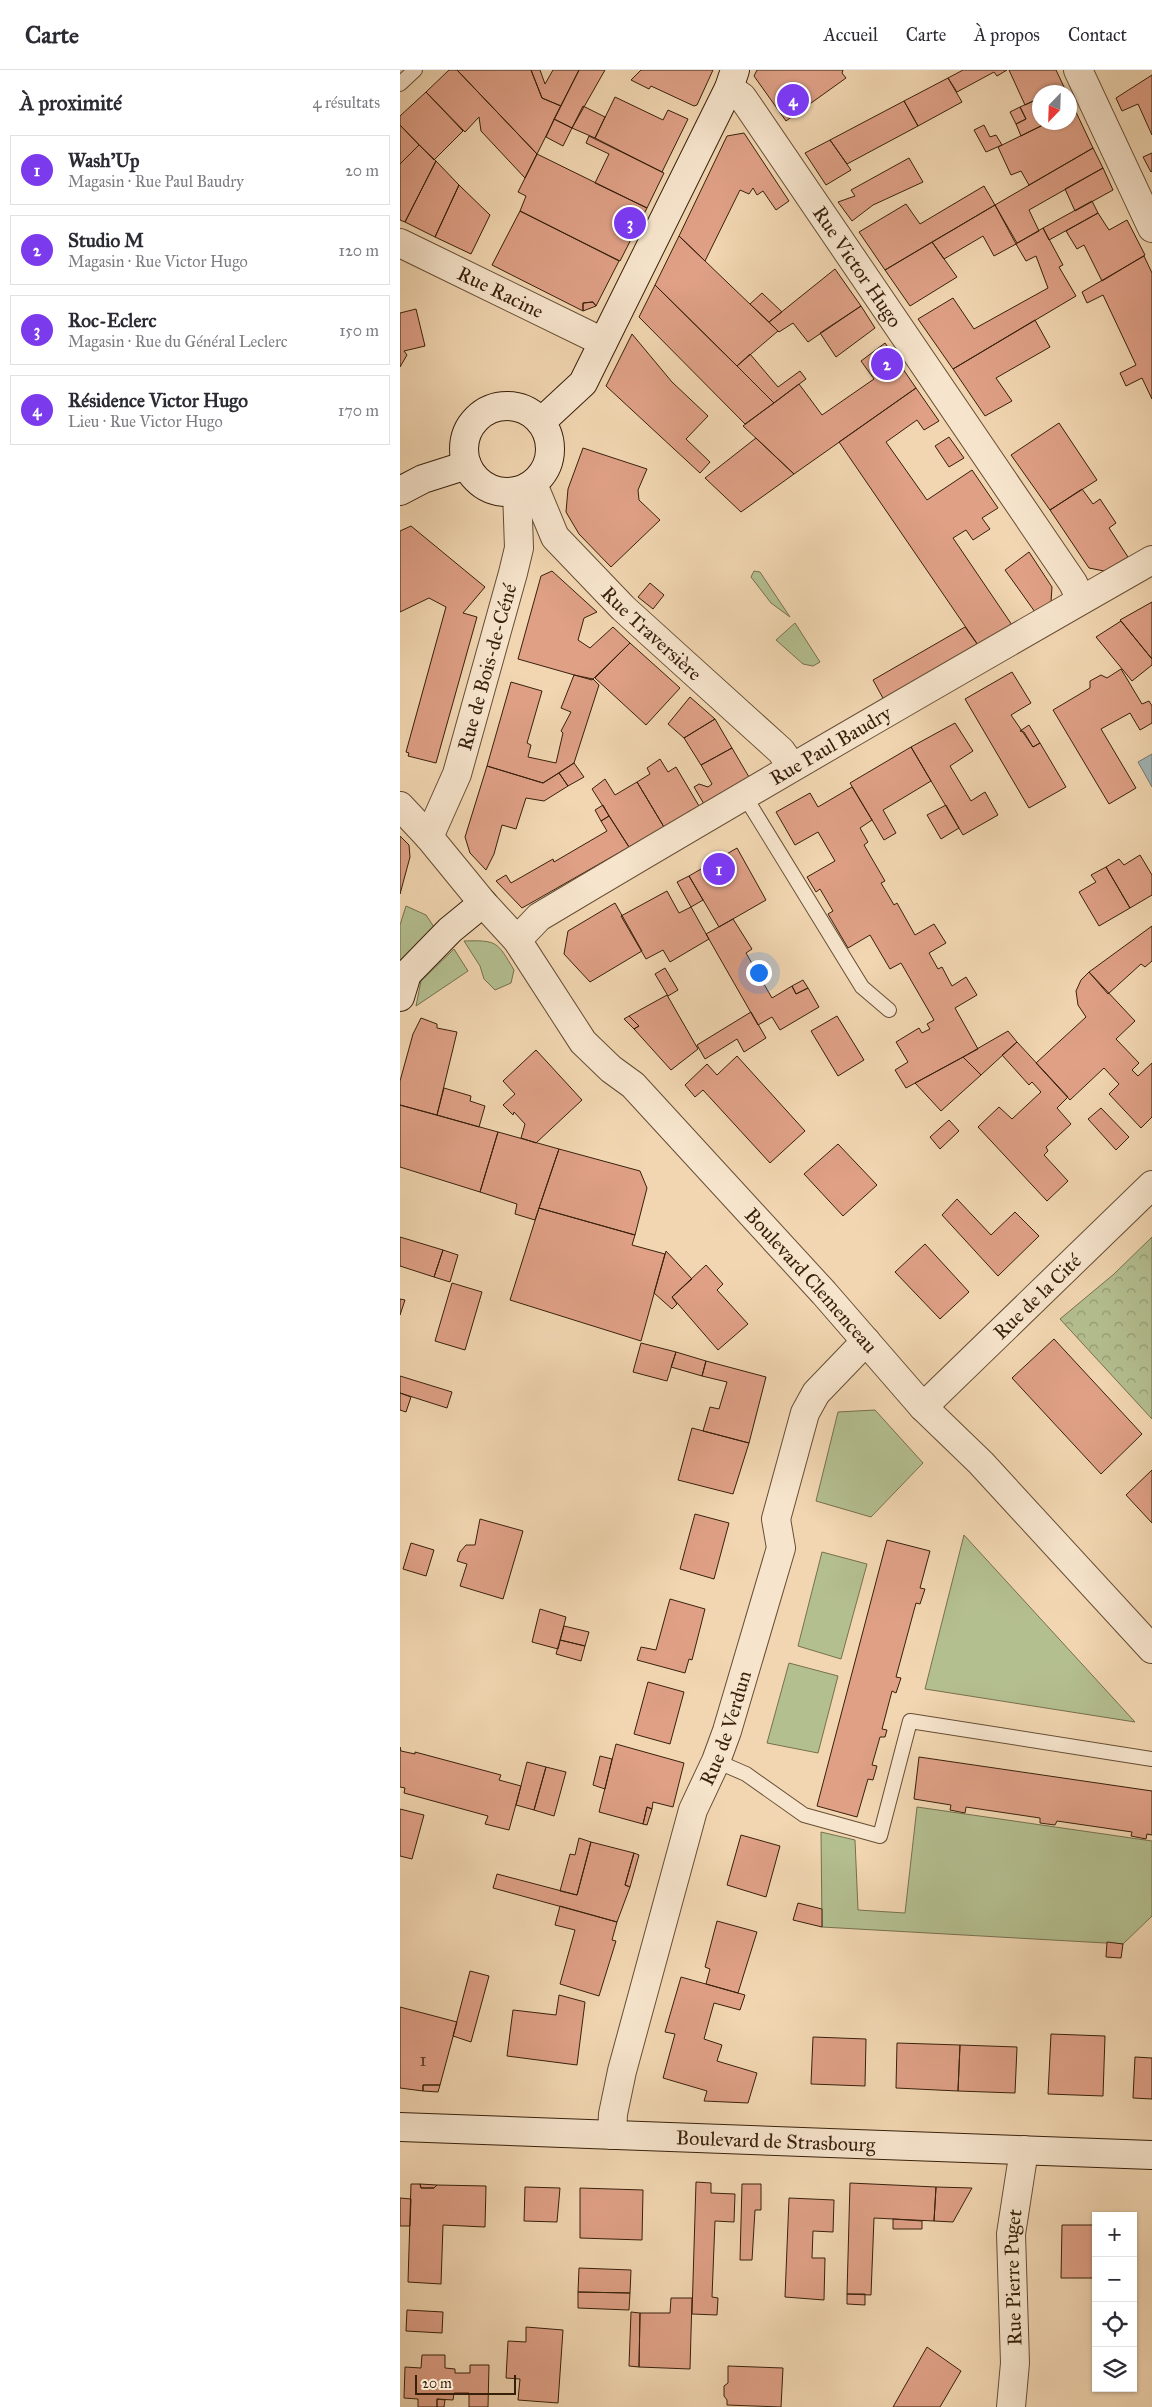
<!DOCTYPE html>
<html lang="fr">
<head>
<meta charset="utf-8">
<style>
  :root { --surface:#fff; --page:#f2f2f3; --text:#2b2b33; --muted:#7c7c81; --line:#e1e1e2; --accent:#7c3aed }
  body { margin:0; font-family:"IM FELL Great Primer",serif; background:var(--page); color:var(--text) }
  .controls { position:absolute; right:15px; bottom:15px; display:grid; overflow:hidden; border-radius:0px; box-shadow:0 1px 4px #0004 }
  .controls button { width:45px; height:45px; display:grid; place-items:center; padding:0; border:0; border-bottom:1px solid var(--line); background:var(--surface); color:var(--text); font:25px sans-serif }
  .compass { position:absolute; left:632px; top:15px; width:45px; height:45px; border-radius:50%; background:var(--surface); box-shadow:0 1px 4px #0004; rotate:203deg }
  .scale { position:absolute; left:15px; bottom:12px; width:101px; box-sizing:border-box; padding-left:5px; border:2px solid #38200b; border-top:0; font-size:14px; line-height:18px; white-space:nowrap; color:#38200b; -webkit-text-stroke:4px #f6e4cc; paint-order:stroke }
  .you { position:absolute; left:358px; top:902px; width:18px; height:18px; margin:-12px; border:4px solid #fff; border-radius:50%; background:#1a73e8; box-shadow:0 0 0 8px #1a73e833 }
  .badge { display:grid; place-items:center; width:32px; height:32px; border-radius:50%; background:var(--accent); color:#fff; font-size:16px; font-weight:700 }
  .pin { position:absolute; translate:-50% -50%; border:2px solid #fff; box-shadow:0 1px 5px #0006 }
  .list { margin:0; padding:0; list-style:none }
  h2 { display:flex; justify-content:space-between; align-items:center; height:65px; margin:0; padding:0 20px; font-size:21px }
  h2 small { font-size:16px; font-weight:400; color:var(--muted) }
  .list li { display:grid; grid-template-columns:32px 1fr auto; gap:15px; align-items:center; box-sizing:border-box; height:70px; margin:0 10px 10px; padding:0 10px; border:1px solid var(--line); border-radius:0px }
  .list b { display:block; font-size:19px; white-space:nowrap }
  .list p { margin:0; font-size:16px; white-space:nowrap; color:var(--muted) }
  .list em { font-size:16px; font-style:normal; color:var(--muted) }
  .icon { flex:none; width:28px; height:28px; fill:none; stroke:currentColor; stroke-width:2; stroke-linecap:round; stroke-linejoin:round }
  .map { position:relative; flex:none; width:752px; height:2337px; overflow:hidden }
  header { display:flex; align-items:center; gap:30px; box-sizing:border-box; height:70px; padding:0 25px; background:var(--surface); border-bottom:1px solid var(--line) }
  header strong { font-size:24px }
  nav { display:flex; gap:28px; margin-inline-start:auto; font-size:18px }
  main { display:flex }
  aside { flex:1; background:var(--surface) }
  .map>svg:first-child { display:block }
  .green { fill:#b4bf90; stroke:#76704e }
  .forest { fill:url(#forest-crowns); stroke:#76704e }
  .water { fill:#a0b6b8; stroke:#767a73 }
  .building { fill:#dfa086; stroke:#38200b }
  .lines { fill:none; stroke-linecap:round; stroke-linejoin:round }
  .lane-casing { stroke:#664e34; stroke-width:16 }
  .street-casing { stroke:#664e34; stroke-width:30 }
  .secondary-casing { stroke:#38200b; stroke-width:30 }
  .lane { stroke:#f6e4cc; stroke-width:14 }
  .street { stroke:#f6e4cc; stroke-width:28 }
  .secondary { stroke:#f6e4cc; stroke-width:28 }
  .labels { text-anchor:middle; stroke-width:4.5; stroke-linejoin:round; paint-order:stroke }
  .number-label { font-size:18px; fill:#62402a }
  .street-label { font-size:20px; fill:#38200b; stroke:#f6e4cc }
</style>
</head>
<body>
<header>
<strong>Carte</strong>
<nav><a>Accueil</a><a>Carte</a><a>À propos</a><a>Contact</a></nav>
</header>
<main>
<aside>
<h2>À proximité<small>4 résultats</small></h2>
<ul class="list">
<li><span class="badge">1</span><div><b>Wash'Up</b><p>Magasin · Rue Paul Baudry</p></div><em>20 m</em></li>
<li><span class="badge">2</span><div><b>Studio M</b><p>Magasin · Rue Victor Hugo</p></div><em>120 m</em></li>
<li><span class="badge">3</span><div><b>Roc-Eclerc</b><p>Magasin · Rue du Général Leclerc</p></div><em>150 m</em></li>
<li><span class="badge">4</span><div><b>Résidence Victor Hugo</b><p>Lieu · Rue Victor Hugo</p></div><em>170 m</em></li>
</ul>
</aside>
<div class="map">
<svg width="752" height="2337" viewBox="0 0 752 2337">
  <defs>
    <pattern id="forest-crowns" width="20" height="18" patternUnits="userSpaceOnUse" patternTransform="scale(1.25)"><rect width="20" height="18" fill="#b4bf90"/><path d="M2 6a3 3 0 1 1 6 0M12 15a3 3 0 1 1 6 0" fill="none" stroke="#939b74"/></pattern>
  </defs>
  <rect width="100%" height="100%" fill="#f1d6b1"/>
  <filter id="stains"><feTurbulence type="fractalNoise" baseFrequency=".004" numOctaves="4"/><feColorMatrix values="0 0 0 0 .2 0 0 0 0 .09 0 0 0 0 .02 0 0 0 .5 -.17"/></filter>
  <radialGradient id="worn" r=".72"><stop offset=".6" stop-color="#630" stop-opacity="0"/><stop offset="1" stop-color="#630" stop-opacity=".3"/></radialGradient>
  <path class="green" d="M354,501L360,502L390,547L371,533L351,507Z
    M395,553L420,592L413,596L403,594L376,570Z
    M6,836L26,845L34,857L0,895V855Z
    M64,871C98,870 97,872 114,900L111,913L95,920L84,909L80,896Z
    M54,879L68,901L16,936L21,911Z
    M475,1340L523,1393L471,1447L416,1431L438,1342Z
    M564,1465L735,1652L525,1619Z
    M422,1482L467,1494L441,1589L398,1576Z
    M389,1593L438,1606L418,1683L367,1673Z
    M517,1737L752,1771V1846L723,1874L422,1857L421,1762L455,1770L458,1840L505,1843Z"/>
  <path class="forest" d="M752,1167V1349L660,1249L714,1204Z"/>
  <path class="water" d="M752,684V717L738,692Z"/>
  <path class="building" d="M49,0H57L137,84L125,108L81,61L79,47L65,62L26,22Z
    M57,0H131L142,28L161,36L137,84Z
    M131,0H140L145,14L153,0H179L161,36L142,28Z
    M179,0H205L172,58L154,49Z
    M241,0H313L297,35L294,36L251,16L249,19L231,10Z
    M357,0H443L442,3L446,8L386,51L354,6Z
    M563,0H607L597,6L594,2L557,22L548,8Z
    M609,0H656L664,17L651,22H640V28L625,35Z
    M752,5V65L738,34L722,41L716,28Z
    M548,8L562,32L518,56L504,31Z
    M664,17L667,22H651Z
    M26,22L63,61L34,90L0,55V46Z
    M215,27L263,50L268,40L288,49L262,102L195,68Z
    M640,28V52H649L621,66L616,54L626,49L620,37Z
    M670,28L675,40L670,43Z
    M504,31L518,56L447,94L430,70Z
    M183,36L205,47L195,68L172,58Z
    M620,37L626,49L616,54L610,42Z
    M675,40L693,78L629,115L621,101L611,105L598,77L649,52H670V43Z
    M154,49L172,58L163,76L146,67Z
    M0,55L19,75L0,94Z
    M584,55L590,67L596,65L602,75L586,82L574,60Z
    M344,63L389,131L376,140L363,121L357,125L353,118L349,124L340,120L305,191L279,166L327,66Z
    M189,66L264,103L247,138L195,113L209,84L186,73Z
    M430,70L451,100L426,115L405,83Z
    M19,75L36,91L5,152L0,150V94Z
    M693,78L703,98L629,140L639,161L617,173L595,135Z
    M752,83V101L751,102L743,87Z
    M137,84L247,138L220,191L120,141L126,126L118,122Z
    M509,88L523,112L473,135L452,151L438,132L455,126L451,120Z
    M36,91L59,115L35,167L5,152Z
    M703,98L713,120L675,141L665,119Z
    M59,115L90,145L71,184L35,167Z
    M584,116L595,135L485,200L459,162L506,134L520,154Z
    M692,131L698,143L649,170L643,158Z
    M595,135L616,174L594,186L583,166L544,189L532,172Z
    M120,141L219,191L196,236L193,232L183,233V241L92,195Z
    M698,143L709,160L727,150L745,185L702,211L684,175L677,179L666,161Z
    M643,158L663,195L659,197L676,226L553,299L518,249L553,228L574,259L648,218L636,186L626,191L616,174Z
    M279,166L378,261L337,296L255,215Z
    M532,172L557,207L510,236L485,200Z
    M744,186L752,203V329L742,308L726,316L720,303L736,295L703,225L687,233L682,222Z
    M435,199L461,236L408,272L393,253L379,262L369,252Z
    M255,215L337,296L374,333L345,354L239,247Z
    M362,223L382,242L369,252L350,234Z
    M193,232L196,236L183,241V233Z
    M461,236L475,258L436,287L420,263Z
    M16,239L25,276L4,281L7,285L0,297V243Z
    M635,250L650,277L596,308L612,331L585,346L553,299Z
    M232,264L272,312L308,346L286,369L310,392L300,403L206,316Z
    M485,273L516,318L394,404L343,356L399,314L422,345L474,309L461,291Z
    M350,284L378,317L400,301L406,309L374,333L337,296Z
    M516,318L539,351L524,360L517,350L486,372L527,430L572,400L598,438L582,448L590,459L573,470L566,460L553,468L612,555L578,575L439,372Z
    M659,353L697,410L650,440L611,385Z
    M549,367L564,388L549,397L535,376Z
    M356,368L394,404L341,442L305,408Z
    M183,378L247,399L238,420L239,430L260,450L211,497L179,464L166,442L168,419Z
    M682,419L693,434L700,429L716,453L709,458L728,487L704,501L689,498L650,440Z
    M11,456L85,517L63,543L77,547L36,693L8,686L9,683L6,682L46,537L29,528L0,542V461Z
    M629,482L652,517L651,532L635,542L605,500Z
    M152,501L197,542L184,548L178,570L190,578L213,557L230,573L192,610L118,589L141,506Z
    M250,513L264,525L253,539L238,527Z
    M752,532V589L720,550Z
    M721,551L752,589V595L732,611L696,567Z
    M565,557L578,575L484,630L473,610Z
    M230,573L280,618L246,655L195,608Z
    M721,599L742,634L749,631L752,636V653L740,660L730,643L701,659L736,718L709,734L653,640L690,618V611L701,605L707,608Z
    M612,602L631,633L611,645L633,677L640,673L666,717L629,738L565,629Z
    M174,605L193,609L199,615L174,693L143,713L87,696L111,612L142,621L127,673L131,675L128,687L156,693L163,663L161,661L171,642L161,638Z
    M290,627L315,649L284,668L268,654Z
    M315,649L332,678L301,695L284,668Z
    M555,653L573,681L550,696L571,731L585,722L598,745L563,765L511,677Z
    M629,655L640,673L633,677L624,662L620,661Z
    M511,677L531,711L483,740L496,763L484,770L450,713Z
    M332,678L349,707L304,734L294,717L299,714L308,717L312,714L301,695Z
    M260,689L268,702L276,697L299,736L264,757L237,712L250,704L247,698Z
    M174,693L184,707L168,716L159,703Z
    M87,696L143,713L159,703L168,716L144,731L126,728L116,759L102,755L94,784L86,800L70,783L65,767Z
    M205,709L215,725L237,712L264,757L229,777L192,719Z
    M452,717L472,750L460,758L468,772L464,775L485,811L481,813L494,835L497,833L515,865L534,854L546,873L529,883L538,899L542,897L552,916L566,907L577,925L555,938L578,979L506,1018L495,1000L508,992L496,972L519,958L522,963L530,959L527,954L534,950L501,893L490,899L470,865L448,878L428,844L433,841L420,819L416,822L407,807L435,791L418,762L395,775L376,742L410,723L418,737Z
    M203,735L209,746L201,751L195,740Z
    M546,735L559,758L541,769L527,745Z
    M209,746L229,777L122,838L96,811L106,805L111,813L153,789L154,792L207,761L201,751Z
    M0,766L9,775L10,787L0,824Z
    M337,778L366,830L319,857L289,806Z
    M740,785L752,805V825L730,838L706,797L719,789L724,795Z
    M706,797L730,838L699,856L679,822L696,812L691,805Z
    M289,806L303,830L291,837L277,812Z
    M267,821L279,843L291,837L309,869L270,892L263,880L246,889L221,846Z
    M215,833L242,881L190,912L164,884L168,861Z
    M333,849L352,879L346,883L372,928L392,916L396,924L408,918L419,937L380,960L372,947L358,955L306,864Z
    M752,856V891L745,897L741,894L708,924L689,902Z
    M265,898L278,920L268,926L255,904Z
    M689,902L735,951L716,969L739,993L732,1000L738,1006L752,993V1047L741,1058L709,1024L719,1014L704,998L670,1030L636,993L686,947L678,935L676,921L681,910Z
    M403,910L408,918L396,924L392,916Z
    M267,925L298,979L271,1000L234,959L239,956L229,946Z
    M351,942L366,968L344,982L337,969L305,989L297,975Z
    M229,946L239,956L234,959L224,949Z
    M437,946L464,990L438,1006L411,961Z
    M21,948L37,954V958L57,962L37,1045L0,1035V1011L13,964Z
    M608,961L617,972L581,1005L563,987Z
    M617,972L668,1027L657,1038L671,1054L646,1077L648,1081L644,1085L668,1111L647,1131L578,1057L599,1037L612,1049L641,1022L632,1012L629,1015L602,985Z
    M136,980L182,1030L136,1073L121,1068L125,1054L114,1042L113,1045L103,1035L115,1024L103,1011Z
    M337,986L405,1061L370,1093L303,1020L295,1027L285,1015L307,994L317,1005Z
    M563,987L581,1005L541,1041L515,1013Z
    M44,1018L71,1026L70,1031L85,1036L79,1057L37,1045Z
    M0,1035L98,1062L80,1122L0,1097Z
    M701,1038L729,1067L716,1080L688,1049Z
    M549,1050L559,1061L540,1079L530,1067Z
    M98,1062L159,1079L135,1150L115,1144L117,1134L80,1122Z
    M438,1074L477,1115L443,1146L404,1104Z
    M159,1079L240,1101L247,1118L235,1165L139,1138Z
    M557,1129L591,1165L615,1142L639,1166L598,1206L542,1145Z
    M139,1138L235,1165L232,1175L265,1184L241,1271L110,1230Z
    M0,1167L43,1180L34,1207L0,1196Z
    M525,1174L569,1222L540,1249L495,1202Z
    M43,1180L58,1185L50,1212L34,1207Z
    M266,1181L292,1209L272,1227L277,1234L272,1239L254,1223Z
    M306,1195L323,1214L317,1220L348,1254L318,1280L272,1227Z
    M52,1213L82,1222L65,1280L35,1271Z
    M0,1229L5,1230L0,1245Z
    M654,1269L742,1364L701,1404L612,1308Z
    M241,1273L276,1282L267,1311L233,1302Z
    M276,1282L306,1291L302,1306L271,1297Z
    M306,1291L366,1307L349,1373L303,1361L310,1337L319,1339L327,1312L302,1306Z
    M0,1306L52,1322L47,1338L0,1323Z
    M0,1323L11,1327L6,1342L0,1340Z
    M292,1358L349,1373L333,1424L278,1410Z
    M752,1400V1453L726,1425Z
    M295,1444L329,1453L314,1509L280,1499Z
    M80,1449L123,1461L103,1529L60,1516L67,1494L57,1491L60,1482L66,1475H75Z
    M487,1470L530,1481L520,1518L525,1519L520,1534L516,1533L496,1607L501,1608L496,1623L492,1621L482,1659L487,1660L485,1667H480L472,1695L477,1696L473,1710L468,1709L457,1747L417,1736Z
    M11,1473L34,1480L26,1506L3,1499Z
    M270,1529L305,1539L292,1590L289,1589L285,1603L237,1590L241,1577L256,1580Z
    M140,1539L166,1547L158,1579L132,1572Z
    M164,1556L189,1562L185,1576L160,1570Z
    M160,1570L185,1576L181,1591L156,1584Z
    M248,1612L284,1622L270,1674L234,1664Z
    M216,1674L284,1693L273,1737L253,1732L252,1739L247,1737L243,1754L199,1742Z
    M0,1677L1,1681L15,1684V1682L101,1705L99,1710L121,1716L109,1760L85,1754L88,1746L4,1723L5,1718L0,1717Z
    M200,1686L212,1689L205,1719L193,1715Z
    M519,1687L752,1721V1765L747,1764L746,1769L731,1766L732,1762L657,1751L655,1755L640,1753V1748L566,1737L565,1743L550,1740L551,1735L514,1729Z
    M127,1692L146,1697L134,1740L116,1735Z
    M146,1697L166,1702L154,1746L134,1740Z
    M247,1737L252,1739L247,1755L243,1754Z
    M0,1739L24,1745L12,1789L0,1786Z
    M341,1765L380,1776L366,1827L327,1815Z
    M179,1768L191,1772L177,1825L160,1821L170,1784L175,1785Z
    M191,1772L234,1783L225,1815L230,1817L217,1852L93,1818L97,1804L177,1825Z
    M234,1783L239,1785L230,1817L225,1815Z
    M398,1833L422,1839V1857L393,1850Z
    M160,1836L217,1852L212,1870L216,1871L199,1926L160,1914L175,1860L155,1855Z
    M317,1851L357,1862L338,1923L306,1914L310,1899L305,1897Z
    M707,1872L723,1874L721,1888L706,1887Z
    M70,1901L89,1906L71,1972L53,1966Z
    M281,1907L345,1925L340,1940L314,1933L304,1969L322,1975L317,1991L357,2003L348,2033L304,2031L307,2021L263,2008L275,1964L265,1962Z
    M159,1925L185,1932L177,1995L107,1986L113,1940L156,1945Z
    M0,1937L57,1952L40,2015H23V2021L0,2018Z
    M651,1964L705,1966L703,2026L648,2024Z
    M413,1967L466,1969L465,2016L411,2014Z
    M497,1973L560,1975L558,2021L496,2018Z
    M560,1975L617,1977L615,2023L558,2021Z
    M735,1987L752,1988V2029L733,2028Z
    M23,2015H40L38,2022L23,2021Z
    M296,2112L311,2113V2123L335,2124L334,2152L315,2151L312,2227L318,2228L317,2245L292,2244Z
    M450,2113L536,2117L534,2151L474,2148L471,2225L447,2224Z
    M11,2114H20L21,2118H34L37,2115L86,2116L85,2157L43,2155L41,2214L8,2212Z
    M20,2114L37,2115L34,2118H21Z
    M342,2114H361V2140H355L352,2190H340Z
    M125,2117L160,2118L157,2152L124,2151Z
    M536,2117L572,2118L553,2152L534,2151Z
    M180,2118L243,2120L242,2170L180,2168Z
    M0,2128L11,2129L10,2156H0Z
    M389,2128L434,2130L433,2162L413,2161L412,2188H425L424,2230L385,2227Z
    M493,2149L522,2151V2159H493Z
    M662,2155H696V2208H661Z
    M179,2198L231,2200L230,2223L178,2222Z
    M178,2222L230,2223L229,2240L178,2238Z
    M447,2224H465V2235L447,2234Z
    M271,2228H292L290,2299L239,2297L240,2243H270Z
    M7,2240L43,2242L42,2263L6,2261Z
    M231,2242L240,2243L239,2297L229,2296Z
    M126,2257L163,2260L158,2333L118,2330L120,2309L106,2308L108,2271L126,2272Z
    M527,2277L561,2301L540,2337H493Z
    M22,2285H45V2298L55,2299V2303H70V2295H89L88,2337H69V2323H54L53,2330L37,2329V2337H18V2329L4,2328L5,2297L21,2298Z
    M328,2296L383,2298L381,2337L327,2335V2330L324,2326V2316L328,2313Z
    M37,2329L45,2330L44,2337H37Z"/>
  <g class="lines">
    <g class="lane-casing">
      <path id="lane" d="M0,14L15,0
        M344,725L462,917L489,940
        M316,1691L346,1704L404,1745L480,1766L510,1651L752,1689"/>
    </g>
    <g class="street-casing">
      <g id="street">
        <path d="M678,0L752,158"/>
        <path id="s1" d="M329,18L342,27L349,37L673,513L681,530"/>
        <path id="s2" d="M0,173L203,272"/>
        <path id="s3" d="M133,414L155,467L223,538L381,681L392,697"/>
        <path id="s4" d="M0,736L29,767L83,833L117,870L183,972L211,999L233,1015L424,1223L523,1337L581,1393L752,1579"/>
        <path id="s5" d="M29,767L57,704L113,503L119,478L117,421"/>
        <path id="s6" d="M117,870L139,847C342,726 547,607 752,490"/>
        <path id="s7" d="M523,1337L752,1115"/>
        <path id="s8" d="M212,2065L213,2044L222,2001L293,1740L316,1691L327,1661L381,1478L376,1449L405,1343L416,1323L466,1271"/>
        <path id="s9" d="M611,2337L615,2293L611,2164L624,2080"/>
      </g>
    </g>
    <g class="secondary-casing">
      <g id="secondary">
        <circle cx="107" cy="379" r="43"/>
        <path d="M141,352L183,313L329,18L335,0"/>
        <path d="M0,421L23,409L67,395"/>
        <path d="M0,927L7,904L50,860L83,833"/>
        <path id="s10" d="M0,2057L752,2085"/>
      </g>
    </g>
    <use href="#lane" class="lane"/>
    <use href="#street" class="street"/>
    <use href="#secondary" class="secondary"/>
  </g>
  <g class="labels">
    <g class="number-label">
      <text x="23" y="1996">1</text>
    </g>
    <g class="street-label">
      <text dy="7" stroke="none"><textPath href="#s1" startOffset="221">Rue Victor Hugo</textPath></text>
      <text dy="7" stroke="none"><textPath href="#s2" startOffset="112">Rue Racine</textPath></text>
      <text dy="7" stroke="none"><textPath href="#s3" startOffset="194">Rue Traversière</textPath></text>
      <text dy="7" stroke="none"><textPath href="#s5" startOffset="180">Rue de Bois-de-Céné</textPath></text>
      <text dy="7" stroke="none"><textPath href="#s6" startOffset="370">Rue Paul Baudry</textPath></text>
      <text dy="7" stroke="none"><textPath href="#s4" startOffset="630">Boulevard Clemenceau</textPath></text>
      <text dy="7" stroke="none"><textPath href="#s7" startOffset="159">Rue de la Cité</textPath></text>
      <text dy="7" stroke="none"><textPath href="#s8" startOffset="424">Rue de Verdun</textPath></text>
      <text dy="7" stroke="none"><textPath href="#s10" startOffset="376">Boulevard de Strasbourg</textPath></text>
      <text dy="7" stroke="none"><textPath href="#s9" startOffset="130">Rue Pierre Puget</textPath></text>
    </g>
  </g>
  <rect width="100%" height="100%" filter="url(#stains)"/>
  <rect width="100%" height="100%" fill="url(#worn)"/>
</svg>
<div class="controls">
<button>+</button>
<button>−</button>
<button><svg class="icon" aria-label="locate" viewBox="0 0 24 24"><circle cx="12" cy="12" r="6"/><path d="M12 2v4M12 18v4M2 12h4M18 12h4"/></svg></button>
<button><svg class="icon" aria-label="layers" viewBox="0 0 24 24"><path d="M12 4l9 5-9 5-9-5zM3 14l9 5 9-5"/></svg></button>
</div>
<svg class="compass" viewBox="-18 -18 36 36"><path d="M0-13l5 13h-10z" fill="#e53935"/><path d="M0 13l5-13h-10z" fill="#7c7c81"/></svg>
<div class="scale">20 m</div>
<div class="you"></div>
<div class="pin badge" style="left:319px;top:799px">1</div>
<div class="pin badge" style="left:487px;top:294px">2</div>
<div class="pin badge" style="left:230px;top:153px">3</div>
<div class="pin badge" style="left:393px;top:30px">4</div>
</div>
</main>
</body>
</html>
